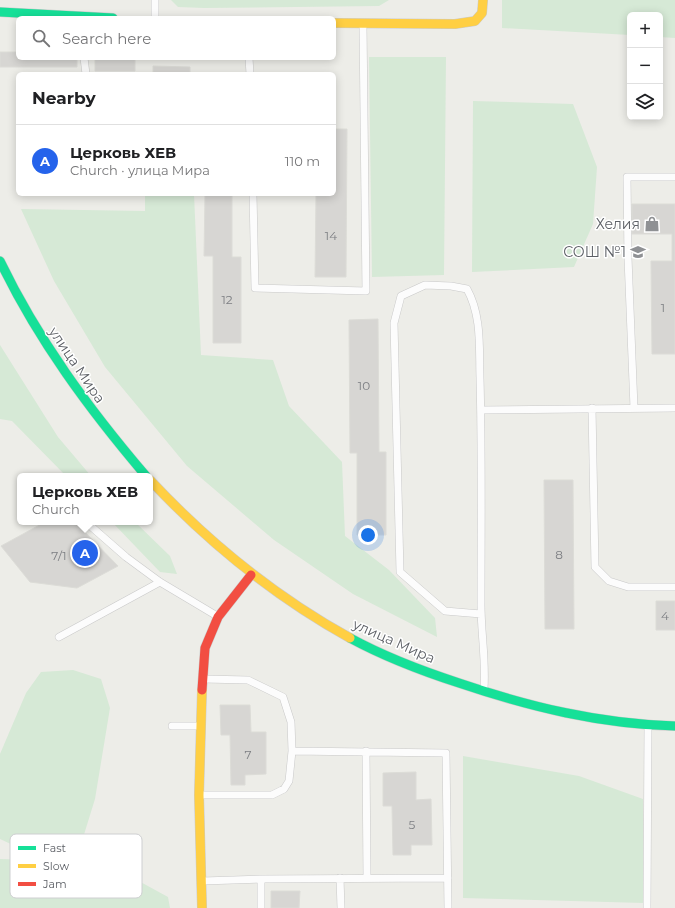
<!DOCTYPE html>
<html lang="en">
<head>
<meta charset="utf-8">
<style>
  :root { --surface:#fff; --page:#f6f6f6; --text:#202124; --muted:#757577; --line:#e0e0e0; --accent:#2563eb }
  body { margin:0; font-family:Montserrat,sans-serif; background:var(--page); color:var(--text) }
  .controls { position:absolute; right:12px; top:12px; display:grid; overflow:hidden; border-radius:6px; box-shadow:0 2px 10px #0003 }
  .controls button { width:36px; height:36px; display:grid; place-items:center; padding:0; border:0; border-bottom:1px solid var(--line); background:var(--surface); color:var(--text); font:20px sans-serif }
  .you { position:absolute; left:368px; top:535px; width:14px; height:14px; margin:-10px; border:3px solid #fff; border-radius:50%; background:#1a73e8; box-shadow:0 0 0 6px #1a73e833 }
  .badge { display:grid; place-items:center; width:26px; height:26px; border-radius:50%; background:var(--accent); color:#fff; font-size:13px; font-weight:700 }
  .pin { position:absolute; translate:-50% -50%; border:2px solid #fff; box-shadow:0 1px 4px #0006 }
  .popup { position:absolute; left:17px; top:473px; width:136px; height:52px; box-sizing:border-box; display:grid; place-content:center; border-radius:6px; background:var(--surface); filter:drop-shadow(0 1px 3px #0005); font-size:13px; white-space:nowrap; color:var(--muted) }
  .popup b { font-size:15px; color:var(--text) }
  .popup::after { content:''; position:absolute; left:50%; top:100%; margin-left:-8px; border:8px solid transparent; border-top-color:var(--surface) }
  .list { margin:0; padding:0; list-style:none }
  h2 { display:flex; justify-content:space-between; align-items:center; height:52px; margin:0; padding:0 16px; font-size:17px }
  h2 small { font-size:13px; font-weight:400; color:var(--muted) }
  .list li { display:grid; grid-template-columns:26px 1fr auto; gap:12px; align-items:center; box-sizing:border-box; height:72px; padding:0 16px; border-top:1px solid var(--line) }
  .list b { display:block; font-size:15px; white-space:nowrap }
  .list p { margin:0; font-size:13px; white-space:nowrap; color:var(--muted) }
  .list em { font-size:13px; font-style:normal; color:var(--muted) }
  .icon { flex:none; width:22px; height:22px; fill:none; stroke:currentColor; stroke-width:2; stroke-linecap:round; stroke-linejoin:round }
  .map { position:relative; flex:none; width:675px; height:908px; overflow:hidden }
  .search { position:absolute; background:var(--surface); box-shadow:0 2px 10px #0003; left:16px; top:16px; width:320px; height:44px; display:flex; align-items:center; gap:10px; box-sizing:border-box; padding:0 14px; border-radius:6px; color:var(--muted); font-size:15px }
  .panel { position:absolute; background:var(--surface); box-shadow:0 2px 10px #0003; left:16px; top:72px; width:320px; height:124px; border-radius:6px }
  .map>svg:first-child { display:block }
  .green { fill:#d6e9d6 }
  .building { fill:#d7d6d3; stroke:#dcdcd7 }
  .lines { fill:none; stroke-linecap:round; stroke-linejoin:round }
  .lane-casing { stroke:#c9c9c9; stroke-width:8 }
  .fast-casing { stroke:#cacaca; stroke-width:10 }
  .slow-casing { stroke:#cacaca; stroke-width:10 }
  .jam-casing { stroke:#cacaca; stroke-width:10 }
  .lane { stroke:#fcfcfc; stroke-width:7 }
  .fast { stroke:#16e098; stroke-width:9 }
  .slow { stroke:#ffcf43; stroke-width:9 }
  .jam { stroke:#f24e42; stroke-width:9 }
  .labels { text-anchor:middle; stroke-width:3; stroke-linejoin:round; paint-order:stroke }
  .number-label { font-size:12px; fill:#7c7e82 }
  .poi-label { font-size:14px; fill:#5d6066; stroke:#fff; text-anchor:end }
  .street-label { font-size:14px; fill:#5d6066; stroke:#fff }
  .key { fill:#fff; stroke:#cecfd1; stroke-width:1 }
  .key-label { font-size:11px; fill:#5d6066 }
</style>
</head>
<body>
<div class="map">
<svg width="675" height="908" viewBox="0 0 675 908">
  <rect width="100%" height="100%" fill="#edede8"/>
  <path class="green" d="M171,0H389L379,6L204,8L178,7Z
    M502,0H675V38L660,37V15H630V35L502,28Z
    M369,57H446L444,275L372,277Z
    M473,101L573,104L597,167L593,224L574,267L472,272Z
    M145,194H194L201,355L273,360L289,406L342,462L345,536L389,570L435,618L437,637L353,594L274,540L187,466L105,367L54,281L21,209L145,211Z
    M0,345L58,437L91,476H66L12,421L0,419Z
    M112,522H135L170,556L177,574L160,572Z
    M73,670L101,679L110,708L95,799L82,841L61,847L15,846L0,839V754L26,693L41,672Z
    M463,756L579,776L643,799L644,903L463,898Z
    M0,859L104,862L168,897L170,908H0Z"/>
  <path class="building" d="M0,52H18V58H77V67H0Z
    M95,58H135V71H95Z
    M153,66L190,67V74H153Z
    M334,129H347L346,277H315L316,194H334Z
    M205,194H232V257H241V343H213V256H204Z
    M632,204H675V354H652L651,261H672V234H632Z
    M378,319L379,452H386V535H357V453H350L349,320Z
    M544,480H573L574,629H545Z
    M45,522H75L118,566L77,588L30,582L1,546Z
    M656,601H675V630H656Z
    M220,705H250L251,732H266V774L245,775V785H231L230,735H221Z
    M416,772V800L431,799L432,845H411V855H393L392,806H383V773Z
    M271,891H300L299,908H271Z"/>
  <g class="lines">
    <g class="lane-casing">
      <path id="lane" d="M155,0V18
        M84,58L86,74
        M249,58L250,74
        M253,194L255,288L366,291L363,25
        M592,408L595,567L609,581L628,587H675
        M634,408L628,258L627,177H675
        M481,410L675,408
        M86,522L126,557L160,582L217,616
        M481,614L445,611L400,572L394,323L401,296L425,285L451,286L467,289C482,316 479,348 480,378C482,453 481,529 481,605C481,633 486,660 484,689
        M59,637L160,582
        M172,726H201
        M292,751L446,753L448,908
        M366,751L367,878
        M199,795H272L284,789L289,781L292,751L291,722L283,697L248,680L204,679
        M340,878L341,908
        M203,881L261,879
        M261,908V879L448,878
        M647,908L648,726"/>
    </g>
    <g class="fast-casing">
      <path id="fast" d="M0,12L113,18
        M0,261C38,340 89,409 146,476
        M350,638C385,657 422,671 459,683C530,707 600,724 675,726"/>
    </g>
    <g class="slow-casing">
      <path id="slow" d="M334,23L455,24L475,21L482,13L483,0
        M150,480C209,543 274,596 350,638
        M202,690L199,795L202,908"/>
    </g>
    <g class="jam-casing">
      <path id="jam" d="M202,690L205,648L218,617L251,575"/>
    </g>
    <use href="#lane" class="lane"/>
    <use href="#fast" class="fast"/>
    <use href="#slow" class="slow"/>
    <use href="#jam" class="jam"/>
  </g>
  <defs>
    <g id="shop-bare" transform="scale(1.2)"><path d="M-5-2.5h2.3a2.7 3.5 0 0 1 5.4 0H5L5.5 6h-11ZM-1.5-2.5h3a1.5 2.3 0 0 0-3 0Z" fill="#8f9194" stroke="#fff" stroke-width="2.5" paint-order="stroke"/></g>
    <g id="school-bare" transform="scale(1.2)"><path d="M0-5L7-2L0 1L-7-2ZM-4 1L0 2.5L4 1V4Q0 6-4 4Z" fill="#8f9194" stroke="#fff" stroke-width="2.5" paint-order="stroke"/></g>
  </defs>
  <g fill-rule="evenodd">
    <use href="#shop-bare" x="652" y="224"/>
    <use href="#school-bare" x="638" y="252"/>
  </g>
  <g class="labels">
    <g class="number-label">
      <text x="331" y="240">14</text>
      <text x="227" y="304">12</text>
      <text x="663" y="312">1</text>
      <text x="364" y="390">10</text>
      <text x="559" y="559">8</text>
      <text x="59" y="560">7/1</text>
      <text x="665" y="620">4</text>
      <text x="248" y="759">7</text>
      <text x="412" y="829">5</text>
    </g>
    <g class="poi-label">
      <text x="640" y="229">Хелия</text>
      <text x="626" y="257">СОШ №1</text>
    </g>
    <g class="street-label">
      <text transform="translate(77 365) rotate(56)" y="5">улица Мира</text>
      <text transform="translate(394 641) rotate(24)" y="5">улица Мира</text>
    </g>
  </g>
  <rect x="10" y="834" width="132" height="64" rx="6" class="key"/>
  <rect x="18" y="846" width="18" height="4" fill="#16e098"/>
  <rect x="18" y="864" width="18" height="4" fill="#ffcf43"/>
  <rect x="18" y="882" width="18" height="4" fill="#f24e42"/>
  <g class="key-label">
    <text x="43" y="852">Fast</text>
    <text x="43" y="870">Slow</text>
    <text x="43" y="888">Jam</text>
  </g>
</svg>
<div class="controls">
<button>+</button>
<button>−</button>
<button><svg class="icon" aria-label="layers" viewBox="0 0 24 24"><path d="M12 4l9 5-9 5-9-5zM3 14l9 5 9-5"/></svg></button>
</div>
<div class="you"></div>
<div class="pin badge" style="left:85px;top:553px">A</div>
<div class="popup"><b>Церковь ХЕВ</b>Church</div>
<div class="search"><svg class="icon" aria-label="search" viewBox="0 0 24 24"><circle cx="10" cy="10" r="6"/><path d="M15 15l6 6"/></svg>Search here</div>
<section class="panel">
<h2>Nearby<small></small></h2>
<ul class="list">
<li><span class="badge">A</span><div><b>Церковь ХЕВ</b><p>Church · улица Мира</p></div><em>110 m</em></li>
</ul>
</section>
</div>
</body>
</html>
